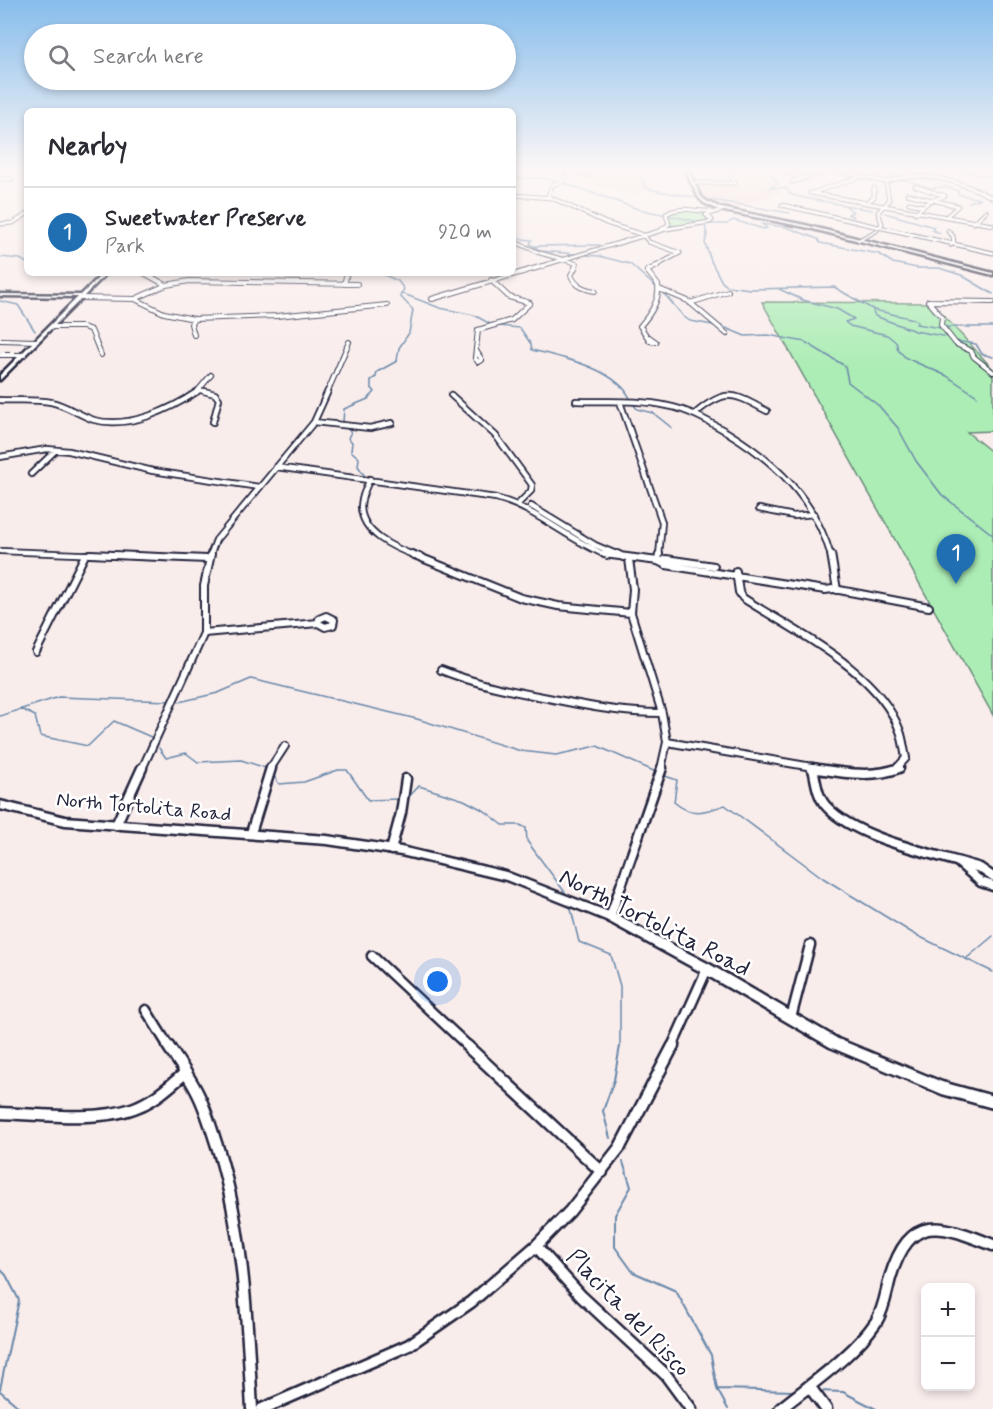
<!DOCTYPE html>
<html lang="en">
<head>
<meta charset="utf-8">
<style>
  :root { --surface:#fff; --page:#f7f7f7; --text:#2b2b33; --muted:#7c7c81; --line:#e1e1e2; --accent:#1f6fb2 }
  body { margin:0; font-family:Mynerve,sans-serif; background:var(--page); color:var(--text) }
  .controls { position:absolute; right:18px; bottom:18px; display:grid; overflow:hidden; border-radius:9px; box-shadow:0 3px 9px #0003 }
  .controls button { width:54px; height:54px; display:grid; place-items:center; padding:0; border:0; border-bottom:2px solid var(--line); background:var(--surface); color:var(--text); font:30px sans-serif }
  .you { position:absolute; left:438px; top:982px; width:21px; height:21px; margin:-15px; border:4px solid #fff; border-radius:50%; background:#1a73e8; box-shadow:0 0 0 9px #1a73e833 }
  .badge { display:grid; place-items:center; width:39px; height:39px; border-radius:50%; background:var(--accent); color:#fff; font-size:20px; font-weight:700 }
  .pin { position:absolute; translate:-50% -50px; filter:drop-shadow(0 2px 3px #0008) }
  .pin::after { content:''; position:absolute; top:32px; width:21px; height:18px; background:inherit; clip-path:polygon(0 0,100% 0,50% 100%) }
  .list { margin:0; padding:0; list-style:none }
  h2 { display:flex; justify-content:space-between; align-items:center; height:78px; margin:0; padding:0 24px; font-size:26px }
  h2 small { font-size:20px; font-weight:400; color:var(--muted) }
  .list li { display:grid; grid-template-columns:39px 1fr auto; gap:18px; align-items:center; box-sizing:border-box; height:90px; padding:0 24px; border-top:2px solid var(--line) }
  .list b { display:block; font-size:22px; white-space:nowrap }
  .list p { margin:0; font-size:20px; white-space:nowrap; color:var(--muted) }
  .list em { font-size:20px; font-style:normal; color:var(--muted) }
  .icon { flex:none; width:33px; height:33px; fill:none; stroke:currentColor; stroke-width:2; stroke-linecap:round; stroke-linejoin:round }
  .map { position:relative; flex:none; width:993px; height:1409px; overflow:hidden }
  .search { position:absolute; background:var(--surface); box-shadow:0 3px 9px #0003; left:24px; top:24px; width:492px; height:66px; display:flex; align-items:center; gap:15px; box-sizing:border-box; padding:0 21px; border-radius:33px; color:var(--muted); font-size:22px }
  .panel { position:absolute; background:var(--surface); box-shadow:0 3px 9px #0003; left:24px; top:108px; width:492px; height:168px; border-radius:9px }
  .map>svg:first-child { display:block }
  .built { fill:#f1d7d5 }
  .green { fill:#acedb5; stroke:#678878; stroke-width:1.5 }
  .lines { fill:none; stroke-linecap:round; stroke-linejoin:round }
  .stream-far1 { stroke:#6787a9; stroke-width:1.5 }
  .stream { stroke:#6787a9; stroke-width:2 }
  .minor-far5-casing { stroke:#22223b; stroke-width:5 }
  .minor-far4-casing { stroke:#22223b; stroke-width:6 }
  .minor-far3-casing { stroke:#22223b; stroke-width:8 }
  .minor-far2-casing { stroke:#22223b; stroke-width:10 }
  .minor-far1-casing { stroke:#22223b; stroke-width:13 }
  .minor-casing { stroke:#22223b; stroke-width:15 }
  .tertiary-casing { stroke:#22223b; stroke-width:5 }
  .minor-far5 { stroke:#fff; stroke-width:3 }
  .minor-far4 { stroke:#fff; stroke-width:4 }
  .minor-far3 { stroke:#fff; stroke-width:4.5 }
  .minor-far2 { stroke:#fff; stroke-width:6 }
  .minor-far1 { stroke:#fff; stroke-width:8 }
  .minor { stroke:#fff; stroke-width:10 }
  .tertiary { fill:#fff; fill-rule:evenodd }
  .labels { text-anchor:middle; stroke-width:5; stroke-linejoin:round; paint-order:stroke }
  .street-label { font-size:20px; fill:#22223b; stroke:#fff }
  .near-street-label { font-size:24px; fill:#22223b; stroke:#fff }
</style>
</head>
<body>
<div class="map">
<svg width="993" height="1409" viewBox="0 0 993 1409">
  <rect width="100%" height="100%" fill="#f9edec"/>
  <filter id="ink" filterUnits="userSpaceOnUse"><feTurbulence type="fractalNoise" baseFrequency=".0167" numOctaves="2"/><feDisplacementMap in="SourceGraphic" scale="12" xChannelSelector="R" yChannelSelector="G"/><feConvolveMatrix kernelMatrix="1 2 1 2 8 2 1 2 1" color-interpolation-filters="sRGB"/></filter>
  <g filter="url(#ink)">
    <path class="built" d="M571,170H639L650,187L632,195L569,179Z
      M731,170H765L764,172L776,184L767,186L768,188L786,191L728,210L705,200L697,184H739Z"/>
    <path class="green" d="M683,210L706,212L703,215L709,219L697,224L671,226L667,214Z
      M762,302L932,303L993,369V431L967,432L993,453V715Z"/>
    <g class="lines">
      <path class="stream-far1" d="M18,170L17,173H27
        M637,170L641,176
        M764,170L773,176L778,184L769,188H786L790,194L799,197L872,210
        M872,170L895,176
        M956,170L993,177
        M513,175L522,176
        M641,177L646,188L658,191L790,213
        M513,178H545L559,182
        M872,178L871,176L875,173
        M903,179L931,188L946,187L958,191V194L980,199L969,202
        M564,183L638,209L700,222
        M846,206L853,212L848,214L854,217
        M885,213L934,227L932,230L940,233
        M705,224L707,235L705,243L711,261L722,282L727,286L750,289L834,287L874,310L914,319L918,322L916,324L941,328
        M705,224H727L733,220L764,229L767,228L762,224L786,227L818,239L820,243L879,254L893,263L917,268H939L961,275L993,294
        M513,238L532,240L530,244L541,251L576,254
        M535,246L600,245
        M584,255L599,256L630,264L667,297L684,317L690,321L713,325
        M0,257L20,259L27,263
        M87,273L93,276
        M779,289L803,300L837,309L854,319L845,322L850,326L887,335L896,342L898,350L906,358L947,376L977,396
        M401,293L440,308L474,315L492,325
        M0,301L18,305L35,331
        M873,311L875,316L915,331L948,337
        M499,326L520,328L531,344L532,350C561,357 603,366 624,389C629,395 632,403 637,409L653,413L672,428
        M721,326L745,336L768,335L805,342L845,366L848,382L879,406L898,428L916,461L942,495L993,535
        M946,327H993
        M955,341L976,344L982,354L993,357
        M343,422L344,409L368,399L375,392L371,387V380L376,377L377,372L397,361L399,348L409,333L413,310L400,296L404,289L398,281L380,273
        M345,427L351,432L348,438L352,442L351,451L359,458L358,466L364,475
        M179,702L218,693L251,679L417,719L521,751L556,755L597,746L656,772
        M21,709L35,716L40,736L88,746L114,721L151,737
        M0,716L59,697L169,701
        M159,748L166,758L186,753L198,762L241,760L266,768
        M272,773L279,784L304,782L338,770H347L368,800L399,799
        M665,776L677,780L674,802C691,817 705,812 725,805L823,878L914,934L993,972
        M407,799L419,786L464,800L485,811L503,825H520L526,828L527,841L567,895
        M570,905L579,942L611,955L620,986V1047
        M967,958L993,936"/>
      <path class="stream" d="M610,1138L603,1111L614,1080L620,1046
        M623,1162L631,1187L615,1215V1247L633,1272L676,1291L711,1355L717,1389L728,1409
        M0,1269L6,1275L19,1300L0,1389
        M717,1389L796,1391
        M0,1391L21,1409
        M818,1391L843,1392L876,1409"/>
      <g class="minor-far5-casing">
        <path id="minor-far5" d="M575,170L589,176
          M727,170L735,183
          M790,170V174L803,178
          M831,170L886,182
          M895,170L914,175
          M0,179H11
          M792,182L830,170
          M886,182C921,169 961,181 993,198
          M692,183H735
          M915,186L945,196L930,201L915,213
          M810,193L993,225
          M812,193L857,178
          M907,194L958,206L947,216
          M513,195L552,198L606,223L643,235L649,242L680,253L654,267
          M552,198L548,196L552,185L564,181L569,170
          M866,203L874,197V188
          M909,203L923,206
          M782,205L993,253
          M974,223L986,211
          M0,224L13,223L27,214
          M662,229L669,224L666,214C680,205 695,212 711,211
          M948,231L953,236L954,243L951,245
          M859,240L876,231L882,224L878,212L889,201L886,182
          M513,241L540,253L572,262L577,264L575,267
          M538,267L666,229L710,222L712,220L706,215L722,210"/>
      </g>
      <g class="minor-far4-casing">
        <path id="minor-far4" d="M576,266L571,275C575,286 584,289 595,291
          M144,273L166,285
          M344,284L347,273
          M659,289L688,301L727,334
          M80,298L135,299L164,313L194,319L277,316L387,305
          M135,299L166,285L189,281L357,284
          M432,299L543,266
          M928,301L942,317L941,325L956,344L971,351L974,357L993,372
          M928,301L993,302
          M690,303L728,291
          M194,319L191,324L194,335
          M52,327H83L91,330L101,355
          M649,337L656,342L650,341L640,326C650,315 660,301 658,285L647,271L657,266
          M0,340L37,341
          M477,352L482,360L478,362L475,358L478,330L512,320L530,303L509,297L491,280
          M0,355H24
          M200,390L210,393
          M196,393L211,375
          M327,393L349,342"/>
      </g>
      <g class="minor-far3-casing">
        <path id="minor-far3" d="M204,391L215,394L219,399L213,422
          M451,395L496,436L532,485L531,491L518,504
          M0,400C16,401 35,399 51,402C66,405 79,415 94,420C129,429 170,410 198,391
          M576,401C607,402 638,399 668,406C689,410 708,421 727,432C776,462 815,500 831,556
          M620,402L662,522L659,556
          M696,413C727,387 734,394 767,411
          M314,422L370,428L392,423
          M0,457L47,449L69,451L153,471L259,487
          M276,467L496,498C537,509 568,540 608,556
          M31,474L56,450
          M370,479C366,487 361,497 361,507C362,534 394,548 416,556
          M531,506L595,545L621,556
          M759,509L794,516L814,514
          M0,551L129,556
          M210,556L216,540L314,422L328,391"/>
      </g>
      <g class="minor-far2-casing">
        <path id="minor-far2" d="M90,554L207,559
          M412,554L521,598L558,606L631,613
          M604,554L658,561L666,565L825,590L833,589
          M617,554L623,557
          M831,554L837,590
          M629,559L633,589L631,613L662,713L667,742L661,769
          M658,561L659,554
          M661,562L666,559L714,566
          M736,571L739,592L743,598C794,631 878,670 900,731C903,739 904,749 906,758L896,769
          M834,589L929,607
          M326,616L334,620L333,625L325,627L318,623L319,619Z
          M204,633L318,623
          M36,652L85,555
          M441,670C476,684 511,691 548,698C586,706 623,713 662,713
          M667,742L824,769
          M142,769L204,633V586L211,554
          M270,769L285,746"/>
      </g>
      <g class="minor-far1-casing">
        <path id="minor-far1" d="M811,768C839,772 872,779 899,768
          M813,768C816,781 817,797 827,807C858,840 937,854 980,868L993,877
          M116,825L142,768
          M251,833L271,768
          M391,850L401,813L406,779
          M959,863L981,882L993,886
          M610,917L662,768
          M372,956L469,1047
          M146,1010L169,1047
          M791,1018L810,945
          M672,1047L707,969"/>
      </g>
      <g class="minor-casing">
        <path id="minor" d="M168,1046C178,1061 189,1076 197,1092C207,1111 212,1132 219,1152C244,1236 247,1322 252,1409
          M467,1046L602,1172
          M0,1113C41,1114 101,1123 139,1106C156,1099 170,1086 184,1074
          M536,1246L581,1296L666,1375L691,1409
          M809,1386L826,1409
          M262,1409L409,1345L471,1302L536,1246L570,1211L620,1147L673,1046
          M780,1409C812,1383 852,1357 876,1322C884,1309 886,1293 890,1278C910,1212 940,1224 993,1245"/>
      </g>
      <g class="tertiary-casing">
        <path id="tertiary" d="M685,170H688L701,197L706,201L721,208L805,225L993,273V275L805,227L719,210L704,203L699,198Z
          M103,273H107L0,380V375L78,297L0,296V294L81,295Z
          M0,801L65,817L327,836L401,847L506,872L614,914L711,965L838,1039L942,1082L993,1096V1108L942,1094L830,1047L703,973L606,920L506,880L401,855L327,844L65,825L0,809Z"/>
      </g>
      <use href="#minor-far5" class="minor-far5"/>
      <use href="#minor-far4" class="minor-far4"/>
      <use href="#minor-far3" class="minor-far3"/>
      <use href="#minor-far2" class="minor-far2"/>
      <use href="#minor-far1" class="minor-far1"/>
      <use href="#minor" class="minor"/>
      <use href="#tertiary" class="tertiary"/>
    </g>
  </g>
  <linearGradient id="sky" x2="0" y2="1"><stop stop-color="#87bdec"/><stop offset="0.46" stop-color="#fcf7f6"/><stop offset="1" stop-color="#fcf7f6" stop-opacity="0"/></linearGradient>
  <rect width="993" height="368" fill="url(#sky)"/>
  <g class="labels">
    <g class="street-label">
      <text transform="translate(144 806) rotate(5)" y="7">North Tortolita Road</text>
    </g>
    <g class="near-street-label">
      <text transform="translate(655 922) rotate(27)" y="8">North Tortolita Road</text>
      <text transform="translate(629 1312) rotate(46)" y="8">Placita del Risco</text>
    </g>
  </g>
</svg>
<div class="controls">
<button>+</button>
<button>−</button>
</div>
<div class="you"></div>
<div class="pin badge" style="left:956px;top:584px">1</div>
<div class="search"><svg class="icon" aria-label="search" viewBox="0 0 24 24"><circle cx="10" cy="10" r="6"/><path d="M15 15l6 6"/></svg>Search here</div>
<section class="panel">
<h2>Nearby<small></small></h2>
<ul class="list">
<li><span class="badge">1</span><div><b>Sweetwater Preserve</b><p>Park</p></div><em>920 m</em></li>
</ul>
</section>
</div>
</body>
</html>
